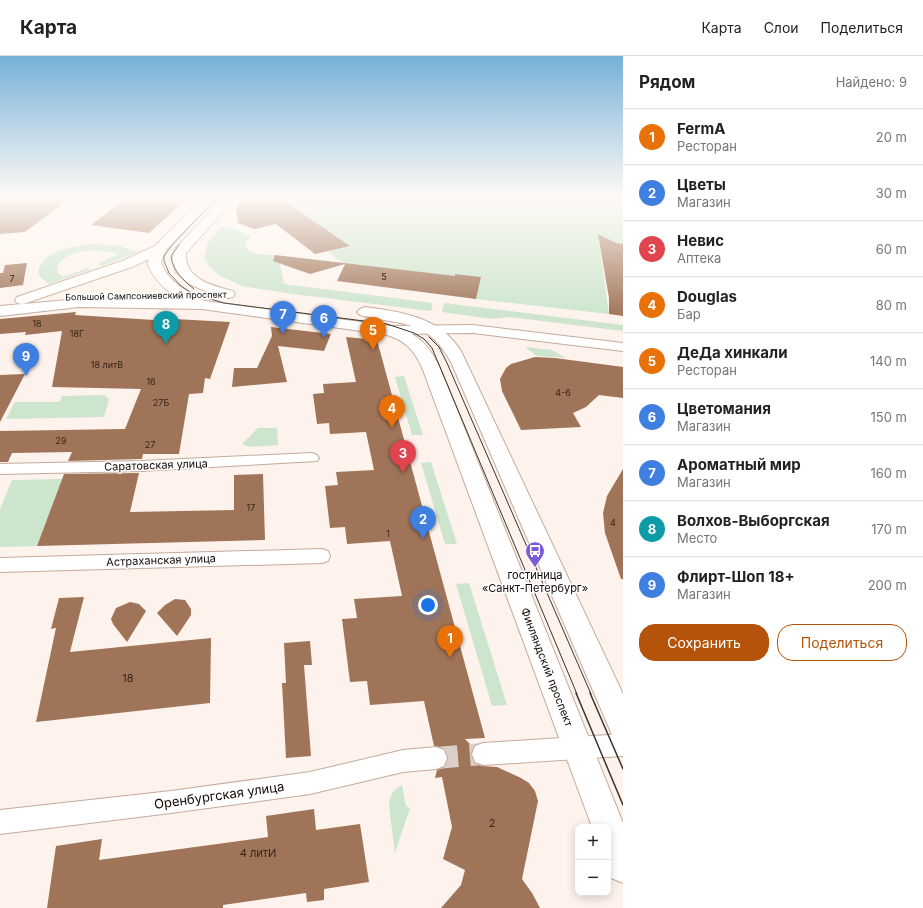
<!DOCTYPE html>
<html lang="ru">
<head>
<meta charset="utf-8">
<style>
  :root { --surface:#fff; --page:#f6f6f6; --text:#222; --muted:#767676; --line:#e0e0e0; --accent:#b45309 }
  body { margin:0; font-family:Inter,sans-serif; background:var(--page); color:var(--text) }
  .controls { position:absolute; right:12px; bottom:12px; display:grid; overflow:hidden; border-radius:8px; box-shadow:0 2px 10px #0003 }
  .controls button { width:36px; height:36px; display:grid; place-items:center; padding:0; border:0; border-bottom:1px solid var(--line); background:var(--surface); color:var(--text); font:20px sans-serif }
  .you { position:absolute; left:428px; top:549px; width:14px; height:14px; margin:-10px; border:3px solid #fff; border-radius:50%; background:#1a73e8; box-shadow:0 0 0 6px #1a73e833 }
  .badge { display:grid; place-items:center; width:26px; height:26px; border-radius:50%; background:var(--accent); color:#fff; font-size:13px; font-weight:700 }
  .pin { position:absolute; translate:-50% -33px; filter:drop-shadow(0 1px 2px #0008) }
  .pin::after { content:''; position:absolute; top:21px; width:14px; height:12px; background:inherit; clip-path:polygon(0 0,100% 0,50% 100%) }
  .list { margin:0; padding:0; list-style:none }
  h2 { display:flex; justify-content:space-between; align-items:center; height:52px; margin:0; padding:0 16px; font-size:17px }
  h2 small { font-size:13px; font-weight:400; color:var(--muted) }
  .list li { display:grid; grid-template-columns:26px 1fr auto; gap:12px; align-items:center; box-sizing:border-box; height:56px; padding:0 16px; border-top:1px solid var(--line) }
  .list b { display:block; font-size:15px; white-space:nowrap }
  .list p { margin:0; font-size:13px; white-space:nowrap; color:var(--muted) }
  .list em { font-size:13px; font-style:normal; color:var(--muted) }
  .actions { display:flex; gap:8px; padding:12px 16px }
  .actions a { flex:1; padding:9px 0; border:1px solid var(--accent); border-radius:16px; text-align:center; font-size:14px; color:var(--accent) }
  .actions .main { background:var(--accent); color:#fff }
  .map { position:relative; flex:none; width:623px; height:852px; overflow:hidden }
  header { display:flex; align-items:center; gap:24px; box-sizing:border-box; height:56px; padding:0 20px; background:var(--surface); border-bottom:1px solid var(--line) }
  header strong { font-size:19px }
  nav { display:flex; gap:22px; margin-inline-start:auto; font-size:14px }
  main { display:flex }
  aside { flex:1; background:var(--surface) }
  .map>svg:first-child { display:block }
  .green { fill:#cce5cc }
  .building { fill:#a07458 }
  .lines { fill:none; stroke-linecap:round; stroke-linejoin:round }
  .minor-tunnel { stroke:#dbd0c9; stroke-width:22; stroke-dasharray:22 12; stroke-linecap:butt }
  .minor-casing { stroke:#c5aa9a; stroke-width:2 }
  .tertiary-casing { stroke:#c5aa9a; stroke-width:2 }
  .secondary-casing { stroke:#c5aa9a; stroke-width:2 }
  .minor { fill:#fff; fill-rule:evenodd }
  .tertiary { fill:#fff; fill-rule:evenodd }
  .secondary { fill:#fff; fill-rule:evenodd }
  .tram-far1 { stroke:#3c332d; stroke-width:1 }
  .tram { stroke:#3c332d; stroke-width:1.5 }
  .labels { text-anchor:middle; stroke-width:3; stroke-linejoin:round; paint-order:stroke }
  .number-label { font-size:9px; fill:#362419 }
  .far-street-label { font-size:9px; fill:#120904; stroke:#fff }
  .street-label { font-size:11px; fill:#120904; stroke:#fff }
  .poi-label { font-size:11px; fill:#120904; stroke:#fff }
  .near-number-label { font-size:11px; fill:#362419 }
  .near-street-label { font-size:13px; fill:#120904; stroke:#fff }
</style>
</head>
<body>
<header>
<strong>Карта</strong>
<nav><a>Карта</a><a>Слои</a><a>Поделиться</a></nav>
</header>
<main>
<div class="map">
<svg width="623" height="852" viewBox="0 0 623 852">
  <rect width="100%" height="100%" fill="#fef3ec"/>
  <path class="green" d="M283,141H597L623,145V188L599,186L609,258L476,243L481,221L456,218L452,230L343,207L327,195L349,190L272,154Z
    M222,170L230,171L250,180L245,189C249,200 268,199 278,199L284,228L433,247L431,255L293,238L242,230L219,219L209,210L204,202L208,186Z
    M93,188L119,190L138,196L101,210L98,208L118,198C101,192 67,192 57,211L58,217L63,221L88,212L90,214L49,228L40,221L38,216C43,194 74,190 93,188Z
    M444,247L623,269V275L510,261L493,263L442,256Z
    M525,291L552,294L566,302L537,300Z
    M404,320L423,379H412L395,321Z
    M104,339L109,343L104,361L6,363L15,346H59L62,340Z
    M258,372H277L278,389L249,391L242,388Z
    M431,406L457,488H445L421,407Z
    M62,423L37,490L0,491V453L12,424Z
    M469,527L507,649L492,650L456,528Z
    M402,729L406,750L410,752L395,797L389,751C390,740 392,734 402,729Z"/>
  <path class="building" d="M0,141H72L25,176L0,178Z
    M128,141H189L149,177L91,169Z
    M246,141H278L350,190L315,198L276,168L254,173L238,167L236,153Z
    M598,178L616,187L623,188V260L609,258V242Z
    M275,199L455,220V218L481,221L476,243L337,225L345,208L310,218L273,205Z
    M27,207L23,229L0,232V217H3L5,209Z
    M76,256L75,259L154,264L155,262L230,266L210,323L205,322L203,337L189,338L179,398H143L142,403L68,405L72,396L12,397L8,406H0V375L125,373L141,333L52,331L62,275L25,279L26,276L0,278V263Z
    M271,271L331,278L324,295L278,290L287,326L232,331L234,312H257L272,280Z
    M346,281L377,284L485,682L465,683L473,691L471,699L474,707L482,710L497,711L521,722L529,727L535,735L538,745L522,823L532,837L540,852H441L461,829L465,814L443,803L452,771L442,721L435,722L437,714L445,711L448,703L445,693L434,690L424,645L370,649L367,625L350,626L342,563L357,562L354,543L402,540L390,485L347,488L345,471L330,472L325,430L338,429L336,416L374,414L366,376L330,378L329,367L317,368L313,338L324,337L323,328L356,326Z
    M535,301L555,302L623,311V342L599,339L586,351L573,357L581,371L521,374L502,335L500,323L506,312L511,308Z
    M25,318L0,366V319Z
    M623,413V523H621L605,477L603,457L607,440Z
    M139,417L130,456L234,454V419L263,418L265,484L37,490L64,418Z
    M84,541L70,596L211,582L210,647L36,666L56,572L51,573L59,542Z
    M175,543L185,544L191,553V559L177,580L157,557L165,549Z
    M130,546L139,548L146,555L127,586L113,568L111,563L116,552Z
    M310,585L312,609H304L311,700L286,702L282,627H286L284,587Z
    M314,753L316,774L360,768L369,826L324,833V844L307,846L306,837L223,849V852H47L56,790L102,783L99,804L268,781L266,760Z"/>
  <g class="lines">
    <path class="minor-tunnel" d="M436,702L483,698"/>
    <g class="minor-casing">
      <path id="minor" d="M312,397L317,399L319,402L317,405L141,415L0,418V408L141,405Z
        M322,493L328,495L330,500L328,505L322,507L0,516V502Z
        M623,678V700L483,709L475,706L472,698L475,690L483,687Z
        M436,691L444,694L447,702L444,710L436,713L403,716L310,738L171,757L0,778V754L171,735L310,716L403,694Z"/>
    </g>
    <g class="tertiary-casing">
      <path id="tertiary" d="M473,269L623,287V295L473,277L392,278L387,277L385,274L387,271L392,270Z"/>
    </g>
    <g class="secondary-casing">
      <path id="secondary" d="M205,141H217L166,194L161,206C168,227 187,235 205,245L390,270C418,277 429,288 441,314L623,767V827L611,822L608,815V771H592L423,314C415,294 404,283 383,278L202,253L79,251L0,260V250L22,248L17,247L15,244L17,241L122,205L155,190ZM149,203L147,206C153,224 166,235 182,244L79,243L23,248L132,211Z
        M224,141H236L186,197C184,223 213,230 233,235L235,238L233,241L228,242L215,239L189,228L176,216L172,205L175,193Z
        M365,251C402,256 440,261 461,295L623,638V686L613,681L451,306C427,262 402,270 360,259L357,256L360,253Z"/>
    </g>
    <use href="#minor" class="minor"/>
    <use href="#tertiary" class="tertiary"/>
    <use href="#secondary" class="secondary"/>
    <path class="tram-far1" d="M218,141L173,188L164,200V205L169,217L181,230L193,238L224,247L387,268L414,277L424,283L432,292L577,638
      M179,189L171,200C173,215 183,224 194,233
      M429,281L439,291L447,307L591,638"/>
    <path class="tram" d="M576,637L623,749
      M590,637L623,713"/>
  </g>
  <linearGradient id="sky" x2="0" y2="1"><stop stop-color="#77b1d7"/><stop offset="0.54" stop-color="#fffaf6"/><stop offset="1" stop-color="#fffaf6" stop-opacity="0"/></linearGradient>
  <rect width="623" height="261" fill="url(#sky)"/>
  <defs>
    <g id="bus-pin" transform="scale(1)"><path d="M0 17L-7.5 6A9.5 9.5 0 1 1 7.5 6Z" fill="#7b5cd7" stroke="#fff"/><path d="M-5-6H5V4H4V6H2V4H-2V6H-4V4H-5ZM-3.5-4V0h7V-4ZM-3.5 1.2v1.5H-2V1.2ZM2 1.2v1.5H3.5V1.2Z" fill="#fff"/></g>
  </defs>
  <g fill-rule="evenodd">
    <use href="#bus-pin" x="535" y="495"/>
  </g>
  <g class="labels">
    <g class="number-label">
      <text x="384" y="224">5</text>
      <text x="12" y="226">7</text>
      <text x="37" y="271">18</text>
      <text x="77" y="281">18Г</text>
      <text x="107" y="312">18 литВ</text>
      <text x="151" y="329">16</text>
      <text x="563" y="340">4-6</text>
      <text x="161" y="350">27Б</text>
      <text x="61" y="388">29</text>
      <text x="150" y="392">27</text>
      <text x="251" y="455">17</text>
      <text x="613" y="470">4</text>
      <text x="388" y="481">1</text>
    </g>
    <g class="far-street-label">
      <text transform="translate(146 240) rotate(-1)" y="3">Большой Сампсониевский проспект</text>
    </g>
    <g class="street-label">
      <text transform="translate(156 409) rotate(-2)" y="4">Саратовская улица</text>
      <text transform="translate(161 504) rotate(-2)" y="4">Астраханская улица</text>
      <text transform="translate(547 611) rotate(69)" y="4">Финляндский проспект</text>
    </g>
    <g class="poi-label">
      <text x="535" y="523">гостиница<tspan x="535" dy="13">«Санкт-Петербург»</tspan></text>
    </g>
    <g class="near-number-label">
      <text x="128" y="626">18</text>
      <text x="492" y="771">2</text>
      <text x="258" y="801">4 литИ</text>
    </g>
    <g class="near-street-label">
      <text transform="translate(219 739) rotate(-8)" y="5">Оренбургская улица</text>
    </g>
  </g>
</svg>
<div class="controls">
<button>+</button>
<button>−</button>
</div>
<div class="you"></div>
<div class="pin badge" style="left:450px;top:602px;background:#e8710a">1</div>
<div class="pin badge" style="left:423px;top:483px;background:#3f7fe0">2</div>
<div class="pin badge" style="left:403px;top:417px;background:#e0444e">3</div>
<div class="pin badge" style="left:392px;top:372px;background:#e8710a">4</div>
<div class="pin badge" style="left:373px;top:294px;background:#e8710a">5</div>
<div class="pin badge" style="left:324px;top:282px;background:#3f7fe0">6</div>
<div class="pin badge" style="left:283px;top:278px;background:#3f7fe0">7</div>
<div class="pin badge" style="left:166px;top:288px;background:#0f9aa8">8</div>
<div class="pin badge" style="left:26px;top:320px;background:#3f7fe0">9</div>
</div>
<aside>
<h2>Рядом<small>Найдено: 9</small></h2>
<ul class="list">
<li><span class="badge" style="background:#e8710a">1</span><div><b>FermA</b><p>Ресторан</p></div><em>20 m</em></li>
<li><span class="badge" style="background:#3f7fe0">2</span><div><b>Цветы</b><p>Магазин</p></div><em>30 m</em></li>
<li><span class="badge" style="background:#e0444e">3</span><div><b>Невис</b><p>Аптека</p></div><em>60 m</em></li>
<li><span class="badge" style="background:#e8710a">4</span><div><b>Douglas</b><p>Бар</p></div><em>80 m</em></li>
<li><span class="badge" style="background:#e8710a">5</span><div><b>ДеДа хинкали</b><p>Ресторан</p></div><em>140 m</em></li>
<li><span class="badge" style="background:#3f7fe0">6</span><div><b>Цветомания</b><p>Магазин</p></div><em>150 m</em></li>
<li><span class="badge" style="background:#3f7fe0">7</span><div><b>Ароматный мир</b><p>Магазин</p></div><em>160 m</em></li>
<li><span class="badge" style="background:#0f9aa8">8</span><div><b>Волхов-Выборгская</b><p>Место</p></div><em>170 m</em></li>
<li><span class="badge" style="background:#3f7fe0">9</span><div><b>Флирт-Шоп 18+</b><p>Магазин</p></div><em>200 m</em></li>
</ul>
<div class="actions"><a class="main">Сохранить</a><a>Поделиться</a></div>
</aside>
</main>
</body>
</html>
